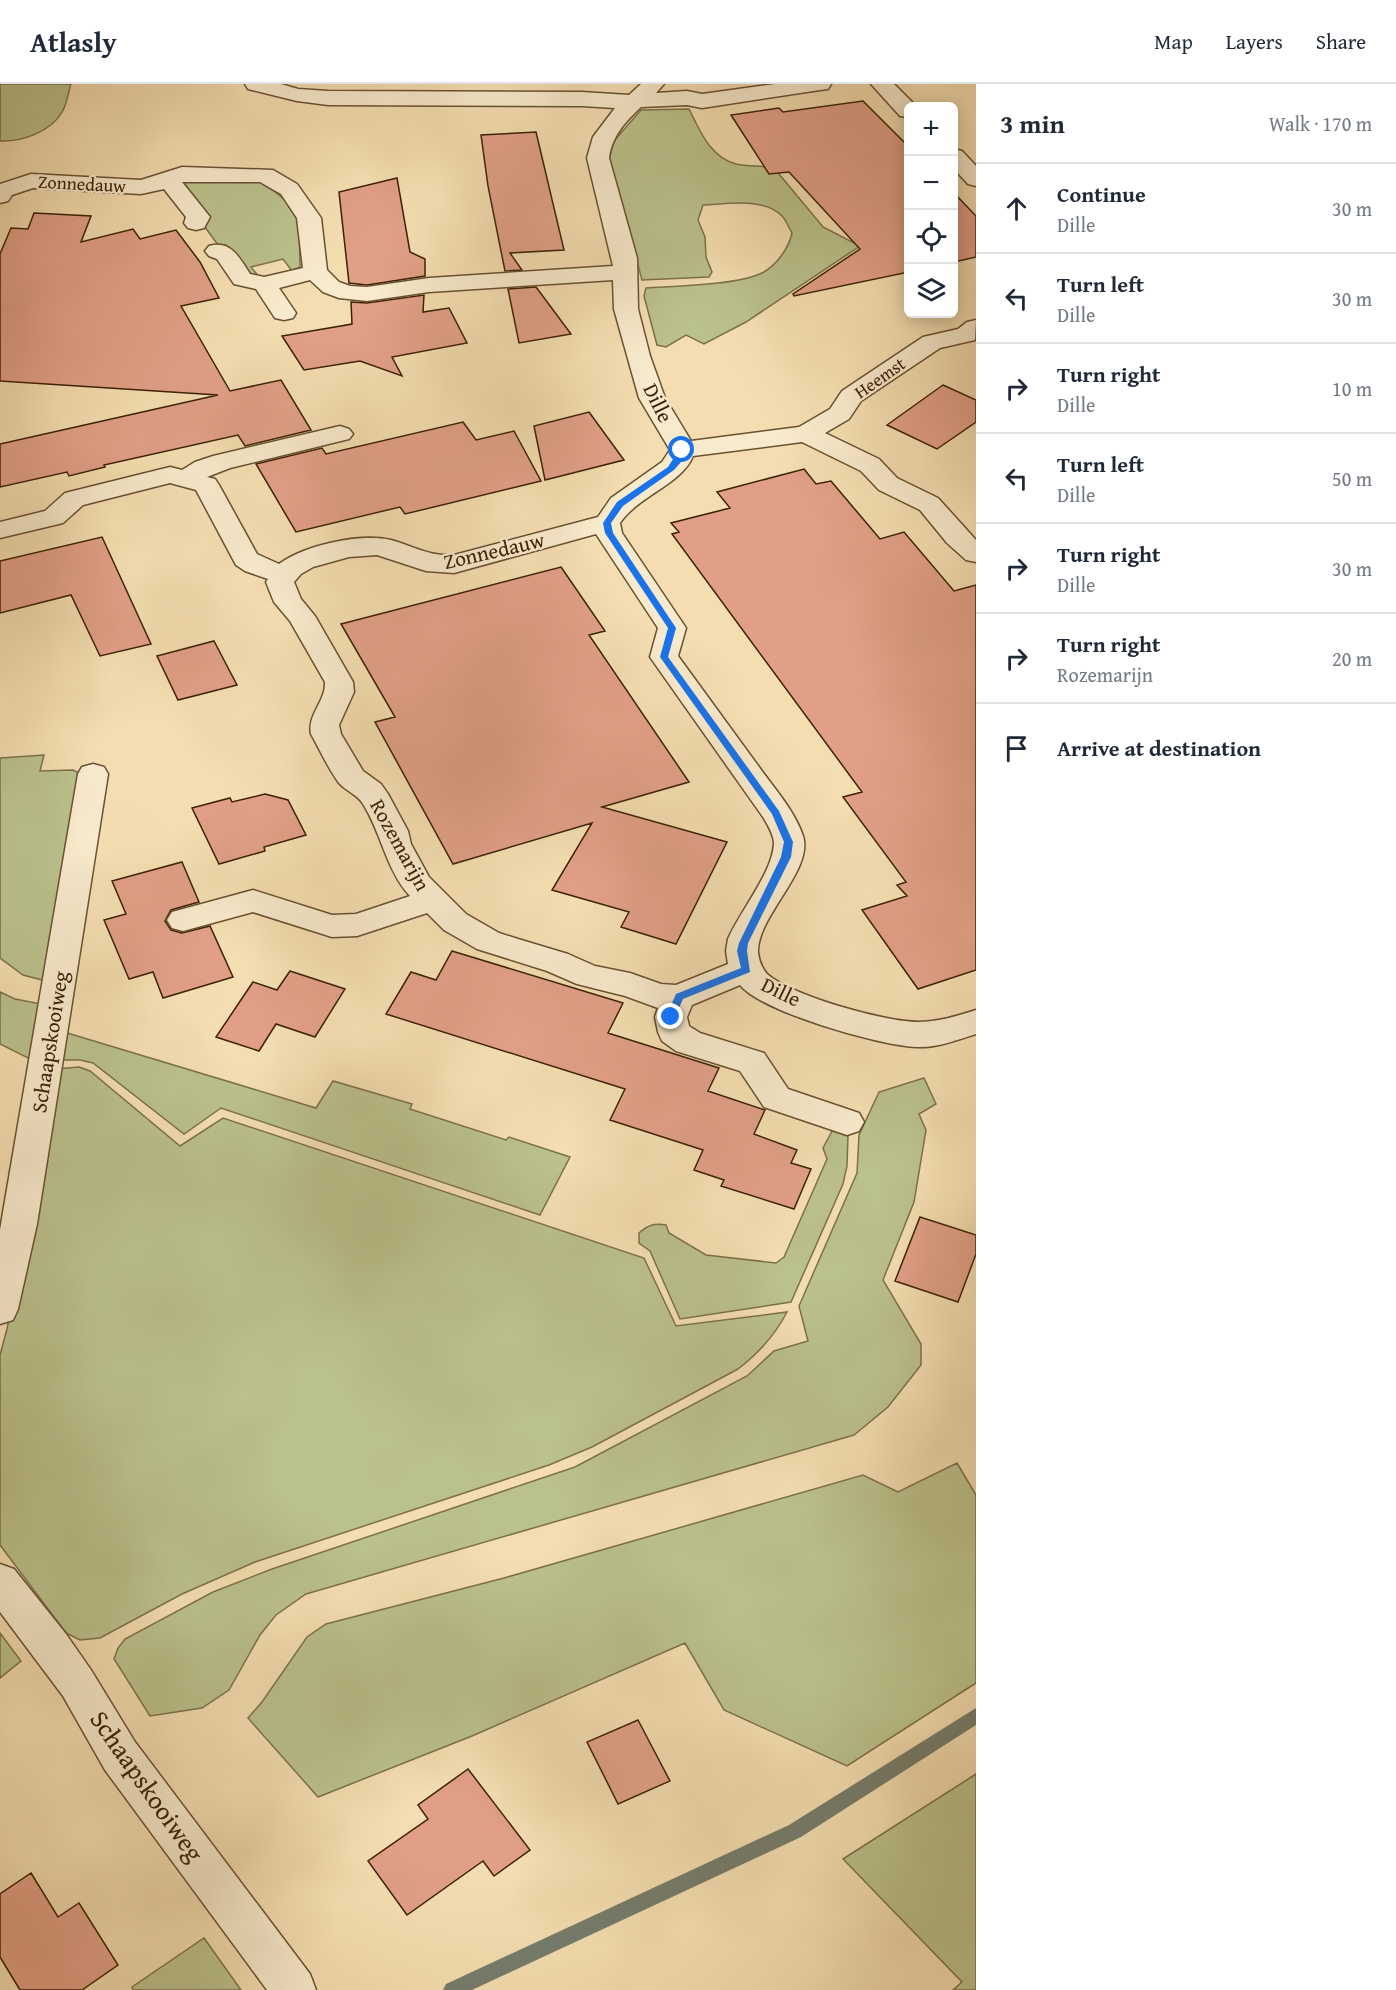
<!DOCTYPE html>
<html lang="en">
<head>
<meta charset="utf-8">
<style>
  :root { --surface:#fff; --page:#f6f6f7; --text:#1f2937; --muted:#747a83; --line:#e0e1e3 }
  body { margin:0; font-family:"Gentium Book Plus",serif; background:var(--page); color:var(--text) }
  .controls { position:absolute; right:18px; top:18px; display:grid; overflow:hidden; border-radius:9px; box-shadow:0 3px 15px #0003 }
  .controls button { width:54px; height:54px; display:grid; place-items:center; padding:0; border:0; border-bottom:2px solid var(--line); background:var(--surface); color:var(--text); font:30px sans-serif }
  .stop { position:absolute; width:18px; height:18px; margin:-14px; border:4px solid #1a73e8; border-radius:50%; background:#fff }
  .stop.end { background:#1a73e8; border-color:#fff; box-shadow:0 2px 6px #0008 }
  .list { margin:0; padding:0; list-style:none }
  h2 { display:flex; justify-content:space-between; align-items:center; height:78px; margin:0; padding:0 24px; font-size:26px }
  h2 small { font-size:20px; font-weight:400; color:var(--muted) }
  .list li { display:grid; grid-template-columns:39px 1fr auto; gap:18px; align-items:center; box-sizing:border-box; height:90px; padding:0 24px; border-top:2px solid var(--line) }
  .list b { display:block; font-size:22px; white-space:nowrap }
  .list p { margin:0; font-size:20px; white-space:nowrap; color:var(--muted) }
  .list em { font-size:20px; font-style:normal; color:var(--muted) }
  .icon { flex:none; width:33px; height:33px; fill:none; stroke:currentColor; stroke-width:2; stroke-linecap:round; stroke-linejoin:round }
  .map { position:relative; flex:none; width:976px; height:1906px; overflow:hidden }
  header { display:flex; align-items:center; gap:36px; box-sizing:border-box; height:84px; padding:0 30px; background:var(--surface); border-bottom:2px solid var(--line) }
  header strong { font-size:28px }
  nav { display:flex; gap:33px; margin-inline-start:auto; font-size:21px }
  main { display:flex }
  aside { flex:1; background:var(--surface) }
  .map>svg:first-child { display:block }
  .green { fill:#bbc18c; stroke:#7c7149; stroke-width:1.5 }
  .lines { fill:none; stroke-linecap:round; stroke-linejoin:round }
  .stream { fill:#767d6d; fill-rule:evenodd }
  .building { fill:#e1a086; stroke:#3c2106; stroke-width:1.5 }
  .minor-casing { stroke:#6a5031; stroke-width:3 }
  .minor { fill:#f8eacc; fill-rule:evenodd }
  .route { fill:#1a73e8 }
  .labels { text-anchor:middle; stroke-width:4.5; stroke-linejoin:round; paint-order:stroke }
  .far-street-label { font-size:18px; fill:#3c2106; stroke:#f8eacc }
  .street-label { font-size:21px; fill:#3c2106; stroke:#f8eacc }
  .near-street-label { font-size:26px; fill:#3c2106; stroke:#f8eacc }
</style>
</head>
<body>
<header>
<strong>Atlasly</strong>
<nav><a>Map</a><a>Layers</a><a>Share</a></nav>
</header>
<main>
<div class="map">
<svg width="976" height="1906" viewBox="0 0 976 1906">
  <rect width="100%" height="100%" fill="#f4deb1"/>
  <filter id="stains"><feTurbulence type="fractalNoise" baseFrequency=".00333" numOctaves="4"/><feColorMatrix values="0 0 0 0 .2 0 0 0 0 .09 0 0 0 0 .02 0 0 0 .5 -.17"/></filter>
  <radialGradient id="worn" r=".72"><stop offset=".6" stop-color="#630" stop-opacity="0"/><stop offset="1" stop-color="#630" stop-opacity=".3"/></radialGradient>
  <path class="green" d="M0,0H71C68,9 67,20 62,28C51,48 21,58 0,57Z
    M689,25C700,47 710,73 736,80C749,83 761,81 774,84L823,143L860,162L746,238L704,260L686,251L666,263L657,261L644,212L646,204C675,202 738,201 762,189C776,182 789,164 792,149C789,144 786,136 782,132C764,113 726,120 703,121L698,136L705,153L706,173L712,188L709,193L642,196L609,74L613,58L641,26Z
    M190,95L257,96L274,107L285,116L299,138L300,183L292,187L283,175L251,183L260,194L249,191L226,161H218L202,139L209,136L181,100Z
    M44,671L40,687L73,686L83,691L46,897L23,891L0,874V674Z
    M0,908L15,915L41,920L30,975L0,960Z
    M64,948L316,1024L333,997L412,1020L410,1025L506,1056L509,1053L570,1073L540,1131L221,1024L184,1050L93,979L80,976H57Z
    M79,983L90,987L180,1062L223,1034L644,1174L676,1242L787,1228C775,1251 759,1269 738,1285L592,1363L549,1381L255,1478L182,1510L100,1554L80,1556L66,1549L0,1461V1271L7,1245L56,985Z
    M924,994L936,1020L919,1030L926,1046L914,1118L883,1196L921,1260V1281L888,1323L854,1351L306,1510L276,1531L260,1551L229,1606L202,1624L150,1632L114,1575L118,1564L125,1555L213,1508L272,1485L575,1383L747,1292L774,1267L808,1257L799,1222L857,1089L859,1051L879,1008Z
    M832,1047L848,1051L847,1082L843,1100L791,1218L680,1235L650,1167L639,1159V1149C648,1141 654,1139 666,1141L669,1149L706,1171L776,1179L784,1173L827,1075L823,1064Z
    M957,1379L976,1411V1599L847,1682L724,1626L685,1559L472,1652L318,1713L248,1634L262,1618L307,1553L326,1540L504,1494L863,1391L898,1408Z
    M0,1549L21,1577L0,1594Z
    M976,1690V1906H953L962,1898L843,1775Z
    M204,1854L241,1906H133L132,1903Z"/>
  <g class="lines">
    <path class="stream" d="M976,1624V1641L801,1753L472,1906H443L446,1900L789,1741Z"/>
  </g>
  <path class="building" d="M863,17L909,63V188L794,212L793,210L860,165L789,88L769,90L731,31L779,24L783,28Z
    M536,48L564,166L510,169L522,186L505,187L488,102L481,51Z
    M397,94L410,168L425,175V192L367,201L349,199L339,108Z
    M954,109L976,132V173L954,178Z
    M34,129L91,132L81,158L133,145L140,155L176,146L200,178L219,214L181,222L230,307L281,296L311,346L245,362L238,351L104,381L105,383L69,392L67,388L0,403V360L218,311L0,297V170L11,144L28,145Z
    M536,203L571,250L519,259L508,205Z
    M424,211L423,228L449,224L467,259L392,273L402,292L360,277L304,286L282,252L352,240L351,218L367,219Z
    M943,301L976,316V338L937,365L887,341Z
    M589,328L624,376L545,396L534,342Z
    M463,338L476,356L514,347L541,397L405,430L400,423L296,448L256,380L322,364L326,370Z
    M804,385L816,400L831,397L880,455L904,448L954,507L976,501V886L918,905L862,826L907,812L897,801L906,798L843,713L862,708L672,450L679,448L671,439L730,424L717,408Z
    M102,453L151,560L100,572L71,511L0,529V477Z
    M561,483L605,547L589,551L689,698L602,723L727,758L676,860L621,843L629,828L552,806L592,739L453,780L375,638L395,633L341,540Z
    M214,557L237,601L178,616L157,572Z
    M265,710L288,716L306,751L264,763L265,767L219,780L192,724L230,714L232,718Z
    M182,778L199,818L171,826L165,837L171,846L182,849L210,842L233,893L163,914L153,888L129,895L104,836L126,830L112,797Z
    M452,867L623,919L608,949L719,984L708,1007L765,1026L754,1050L797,1066L791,1079L811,1085L794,1125L721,1102L724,1096L694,1086L703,1066L610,1036L625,1005L386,930L411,888L436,896Z
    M290,887L345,905L315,953L276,940L259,967L216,953L253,898L277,906Z
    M920,1133L976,1151V1170L958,1218L895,1197Z
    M638,1636L670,1697L618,1720L587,1658Z
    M468,1685L530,1766L494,1792L483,1777L407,1831L368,1777L428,1735L418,1721Z
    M31,1789L58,1833L79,1819L118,1881L82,1906H20L0,1873V1810Z"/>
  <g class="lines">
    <g class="minor-casing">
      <path id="minor" d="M245,0H281L298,5L328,7L582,8L629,11L641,0H664L656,9L687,7L702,10L775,0H831L828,5L820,6L702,24L687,21L641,23C625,38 612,52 609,74L637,174L638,225L650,272L665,314L691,357L799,343L830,325L842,307L923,253L958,245L967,238L976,236L975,256L940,264L861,317L849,335L825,349L879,375L897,394L938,414L976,456V478L966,476L947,459L920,426L879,406L861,387L802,358L693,372C682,400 638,412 620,439L622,449L686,544L678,572C705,609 732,646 759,683C774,704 795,727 803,752C814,786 756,833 758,869C759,877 762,884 767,890C792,912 885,938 918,938C938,938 957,932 976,926V950C957,956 937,964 917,963C881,962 762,928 740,901L692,921L687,933L689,942L700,949L764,969L788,1005L859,1029L864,1038L859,1047L847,1051L764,1023L740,987L676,967L662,957L658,948L655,933L658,924L625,912L577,900L547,887L477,865L444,846L427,829L357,852L332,853L253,828L183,847L172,844L167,836L172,828L253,806L332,831L356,830L410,812C387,788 381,748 363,720C358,711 346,707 339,699C328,684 320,666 311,650C307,631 326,617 325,598L290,537L274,518L266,498L268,495L245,487L236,481L196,406L170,399L83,421L63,439L0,454V438L45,427L65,409L170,383L182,386L195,378L213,372L340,342L349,345L353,350L349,355L230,384L207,393L215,395L219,401L257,470L279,480C305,461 360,449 391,456C413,462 430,473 454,471L598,433L611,414L662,378L670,366L639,314L614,225L613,196L429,208L367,217L339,214L323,208L310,196L279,204L296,229L293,234L284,236L275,234L256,205L234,200L217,175L209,172L205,167L209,162C231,156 239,173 250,190L264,193L303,184L297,134L281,110L260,98H182L210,133L204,144L196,146L188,144L184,139L186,133L164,105L141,110L33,104L12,111L8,117L0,119V100L31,90L141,96L182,83L273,86L297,100L321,134L327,186L339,198L350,202L367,203L429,194L613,182L587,74L593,53L615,24L582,22L328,21L297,17L248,5ZM596,450L658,544L650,573L763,733C767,740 773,749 774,758C774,787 740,827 728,855L726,867L728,880L676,901L661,900L630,889L595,882L568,870L518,855L499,849L466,830L429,793L411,760L408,747L388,710L381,700L363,687L341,650L339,641L354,608L353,598L315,532L301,515L294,498L301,490L313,483L349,473L377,471L426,487L454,489Z
        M871,0H894L916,22H908V33L900,32Z
        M954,65L962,67L976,82V102L968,100L954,85Z
        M93,680L104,683L108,690L37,1140L18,1225L13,1236L0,1240V1146L78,690L82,683Z
        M0,1480L14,1485L66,1550L91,1586L135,1658L310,1890L316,1906H267L105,1686L63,1612L0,1528Z"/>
    </g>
    <use href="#minor" class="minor"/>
  </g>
  <path class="route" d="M680,364L686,366L681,378L674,386L623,422L611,439L613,449L676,544L668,573L779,727L793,758L791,773L748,859L747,867L750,888L683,915L674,935L671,936L666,933L676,910L741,884L737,867L739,859L781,773L784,758L772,730L660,573L668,544L605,449L603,439L617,418L668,383Z"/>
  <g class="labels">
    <g class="far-street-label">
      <text transform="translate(82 100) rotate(3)" y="6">Zonnedauw</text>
      <text transform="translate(880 294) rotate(-35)" y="6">Heemst</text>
    </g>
    <g class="street-label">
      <text transform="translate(658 319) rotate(64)" y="7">Dille</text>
      <text transform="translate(494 467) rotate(-13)" y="7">Zonnedauw</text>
      <text transform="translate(400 761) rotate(61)" y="7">Rozemarijn</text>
      <text transform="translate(781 908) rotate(26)" y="7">Dille</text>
      <text transform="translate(50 958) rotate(-81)" y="7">Schaapskooiweg</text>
    </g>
    <g class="near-street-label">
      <text transform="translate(147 1702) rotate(55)" y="9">Schaapskooiweg</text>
    </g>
  </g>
  <rect width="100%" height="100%" filter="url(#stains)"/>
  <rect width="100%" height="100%" fill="url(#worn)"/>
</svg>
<div class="controls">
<button>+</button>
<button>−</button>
<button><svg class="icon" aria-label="locate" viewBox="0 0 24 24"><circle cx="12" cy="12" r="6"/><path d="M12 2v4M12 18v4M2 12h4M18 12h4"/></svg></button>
<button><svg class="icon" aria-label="layers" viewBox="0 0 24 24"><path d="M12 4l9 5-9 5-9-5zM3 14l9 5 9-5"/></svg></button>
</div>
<div class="stop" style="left:682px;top:366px"></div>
<div class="stop end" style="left:671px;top:933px"></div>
</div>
<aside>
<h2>3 min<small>Walk · 170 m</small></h2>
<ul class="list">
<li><svg class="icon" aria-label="ahead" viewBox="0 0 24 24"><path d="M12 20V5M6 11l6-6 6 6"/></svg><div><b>Continue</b><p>Dille</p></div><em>30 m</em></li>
<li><svg class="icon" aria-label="left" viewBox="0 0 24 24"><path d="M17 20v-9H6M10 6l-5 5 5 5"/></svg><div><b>Turn left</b><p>Dille</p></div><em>30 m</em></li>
<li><svg class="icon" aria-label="right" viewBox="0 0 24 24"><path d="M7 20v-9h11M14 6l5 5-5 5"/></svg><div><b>Turn right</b><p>Dille</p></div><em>10 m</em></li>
<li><svg class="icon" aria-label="left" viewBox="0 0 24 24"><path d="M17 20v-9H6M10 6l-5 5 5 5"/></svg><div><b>Turn left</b><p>Dille</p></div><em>50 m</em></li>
<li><svg class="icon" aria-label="right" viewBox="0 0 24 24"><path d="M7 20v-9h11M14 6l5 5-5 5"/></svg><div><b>Turn right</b><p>Dille</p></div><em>30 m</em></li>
<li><svg class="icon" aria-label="right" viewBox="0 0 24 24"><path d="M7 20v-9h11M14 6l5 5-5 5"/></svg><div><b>Turn right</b><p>Rozemarijn</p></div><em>20 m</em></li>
<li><svg class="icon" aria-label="arrive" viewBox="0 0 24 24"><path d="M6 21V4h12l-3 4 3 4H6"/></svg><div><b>Arrive at destination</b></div></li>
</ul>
</aside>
</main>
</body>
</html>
